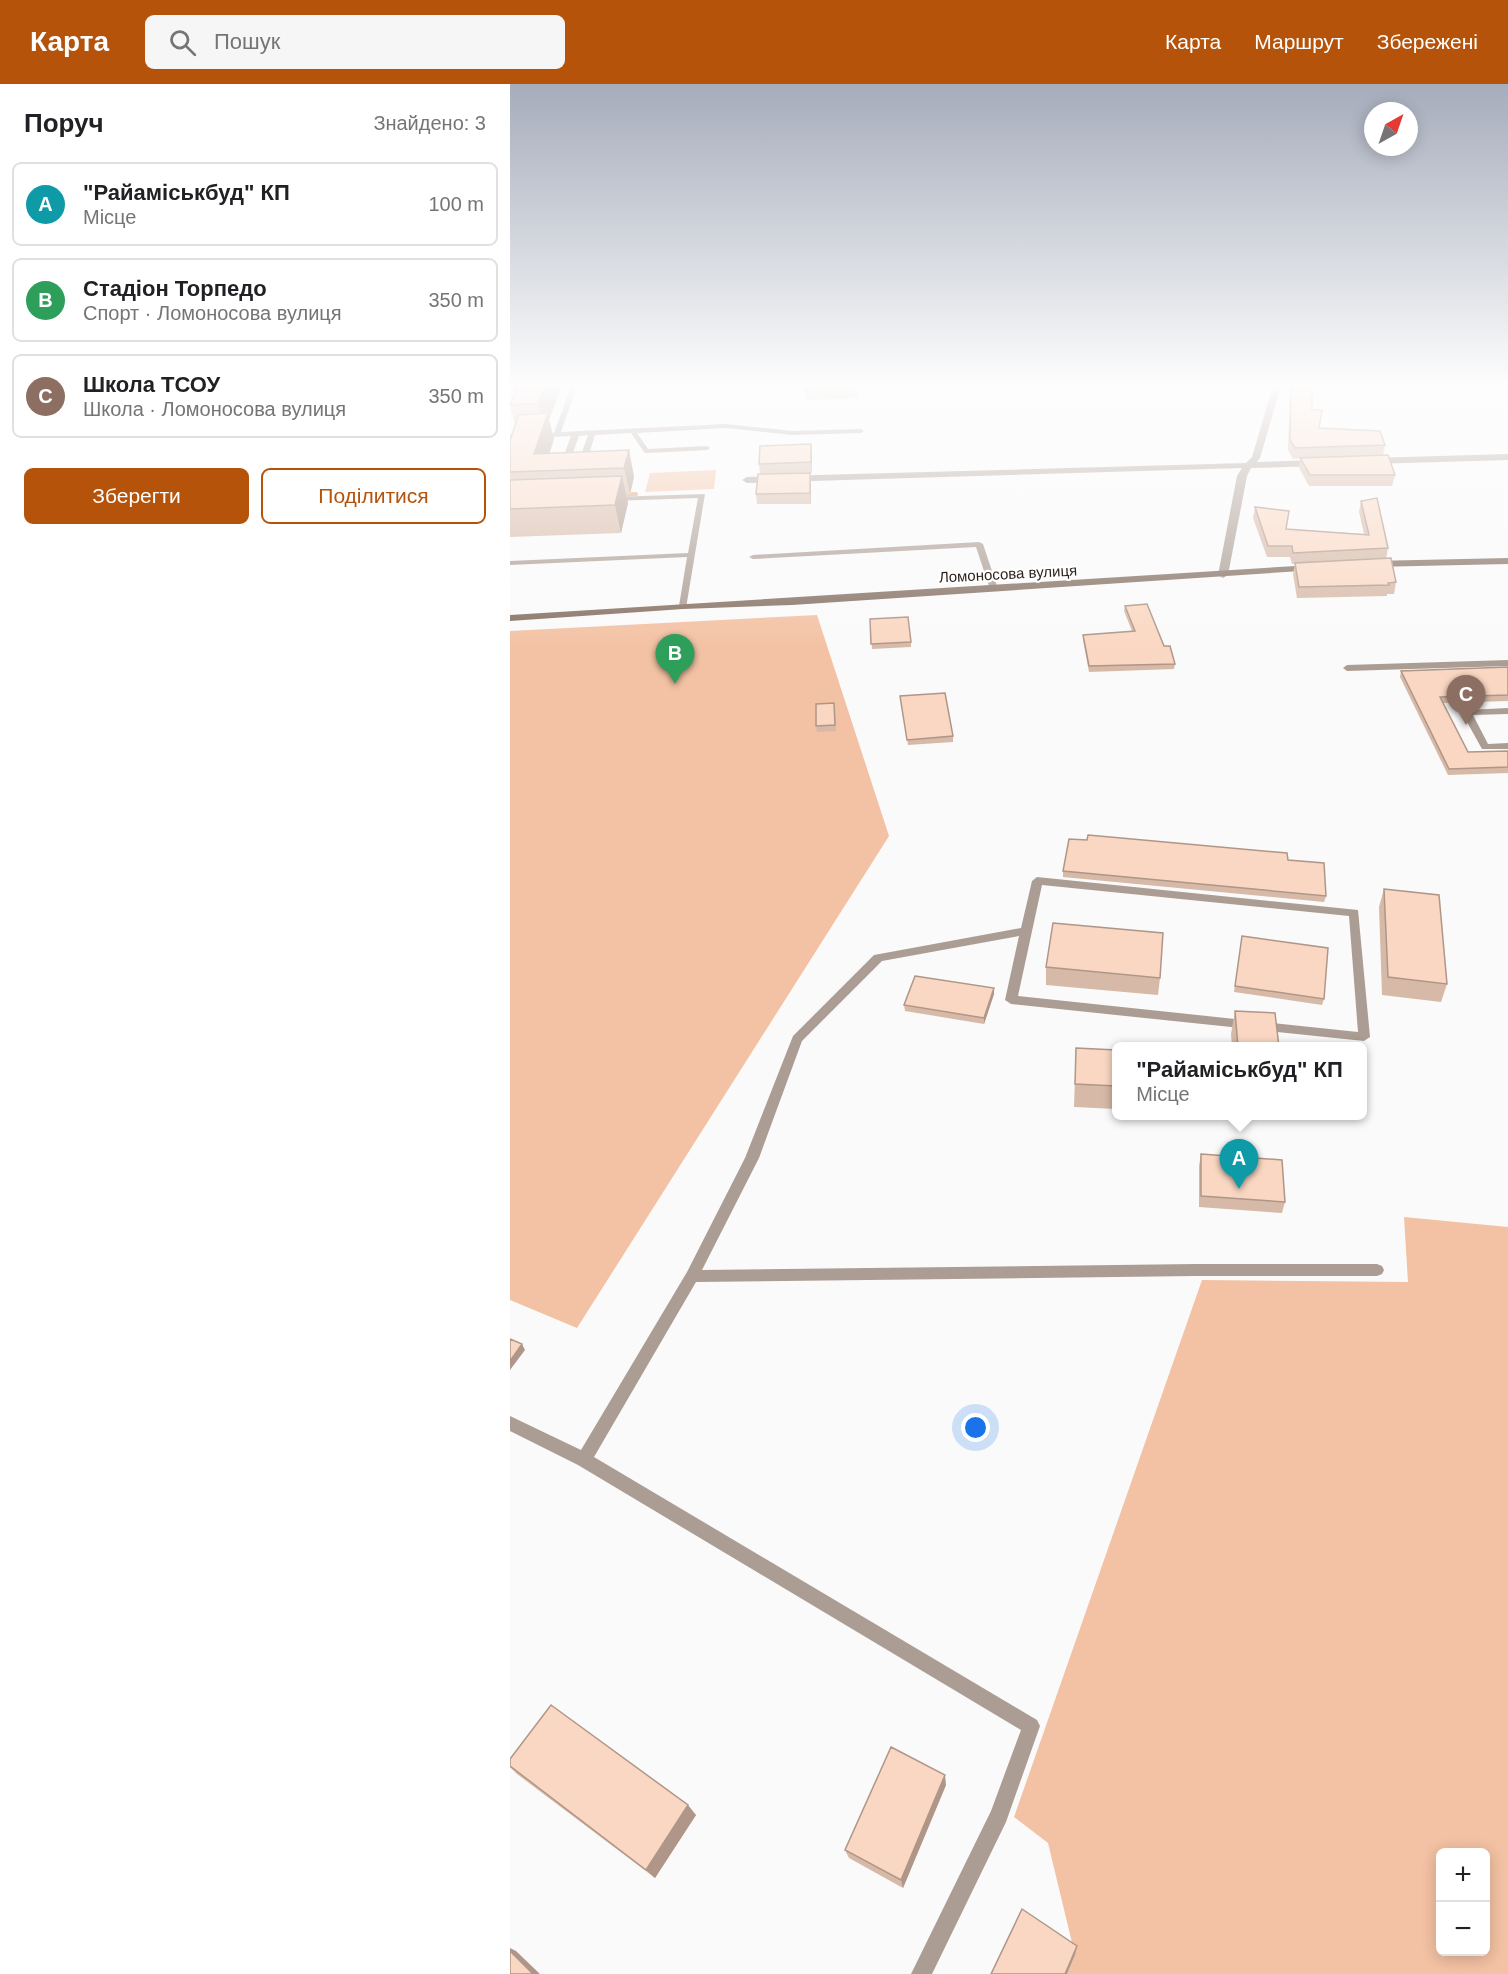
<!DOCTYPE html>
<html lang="uk">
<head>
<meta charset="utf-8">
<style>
  :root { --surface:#fff; --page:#f6f6f6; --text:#202124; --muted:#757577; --line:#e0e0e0; --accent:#b45309 }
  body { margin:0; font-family:Arial,sans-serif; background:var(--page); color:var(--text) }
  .controls { position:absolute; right:18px; bottom:18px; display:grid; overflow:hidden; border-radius:9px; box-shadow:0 3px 15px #0003 }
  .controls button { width:54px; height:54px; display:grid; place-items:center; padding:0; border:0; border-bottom:2px solid var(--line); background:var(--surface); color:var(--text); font:30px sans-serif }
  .compass { position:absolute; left:854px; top:18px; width:54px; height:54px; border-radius:50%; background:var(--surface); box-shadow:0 3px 15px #0003; rotate:40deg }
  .you { position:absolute; left:466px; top:1344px; width:21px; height:21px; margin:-15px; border:4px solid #fff; border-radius:50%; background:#1a73e8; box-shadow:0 0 0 9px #1a73e833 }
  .badge { display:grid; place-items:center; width:39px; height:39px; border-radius:50%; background:var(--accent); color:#fff; font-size:20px; font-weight:700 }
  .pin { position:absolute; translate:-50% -50px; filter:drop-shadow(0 2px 3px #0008) }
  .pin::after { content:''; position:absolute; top:32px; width:21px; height:18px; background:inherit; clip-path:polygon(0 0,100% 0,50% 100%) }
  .popup { position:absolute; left:602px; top:958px; width:255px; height:78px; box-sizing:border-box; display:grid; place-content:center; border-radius:9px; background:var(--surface); filter:drop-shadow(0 2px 4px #0005); font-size:20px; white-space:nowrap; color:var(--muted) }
  .popup b { font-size:22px; color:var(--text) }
  .popup::after { content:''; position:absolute; left:50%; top:100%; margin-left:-12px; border:12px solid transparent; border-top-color:var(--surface) }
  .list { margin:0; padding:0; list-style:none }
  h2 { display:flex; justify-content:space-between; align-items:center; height:78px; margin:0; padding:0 24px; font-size:26px }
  h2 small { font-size:20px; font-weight:400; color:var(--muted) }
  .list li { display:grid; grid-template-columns:39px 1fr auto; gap:18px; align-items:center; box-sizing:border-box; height:84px; margin:0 12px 12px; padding:0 12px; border:2px solid var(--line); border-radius:9px }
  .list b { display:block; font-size:22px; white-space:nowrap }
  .list p { margin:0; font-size:20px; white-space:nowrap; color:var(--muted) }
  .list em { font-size:20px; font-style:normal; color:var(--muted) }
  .actions { display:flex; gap:12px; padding:18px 24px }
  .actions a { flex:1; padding:14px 0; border:2px solid var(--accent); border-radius:9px; text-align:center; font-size:21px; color:var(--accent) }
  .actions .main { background:var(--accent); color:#fff }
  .icon { flex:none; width:33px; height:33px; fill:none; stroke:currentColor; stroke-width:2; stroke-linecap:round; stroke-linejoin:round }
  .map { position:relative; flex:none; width:998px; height:1890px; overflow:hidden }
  header { display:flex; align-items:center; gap:36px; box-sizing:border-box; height:84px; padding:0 30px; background:var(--accent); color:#fff }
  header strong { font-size:28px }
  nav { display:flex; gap:33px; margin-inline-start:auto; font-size:21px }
  .search { width:420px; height:54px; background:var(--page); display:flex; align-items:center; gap:15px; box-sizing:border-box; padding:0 21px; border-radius:9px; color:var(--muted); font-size:22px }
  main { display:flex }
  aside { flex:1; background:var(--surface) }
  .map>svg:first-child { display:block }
  .green { fill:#f3c1a3; fill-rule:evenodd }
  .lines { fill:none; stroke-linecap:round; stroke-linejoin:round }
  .stream { stroke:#e2a077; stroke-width:4 }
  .lane { fill:#ac9d94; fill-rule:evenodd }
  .street { fill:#ac9d94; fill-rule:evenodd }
  .secondary { fill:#857063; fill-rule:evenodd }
  .wall { fill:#d7b9a7 }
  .shaded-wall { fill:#af9688 }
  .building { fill:#fad7c2; stroke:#af9688; stroke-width:1.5 }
  .labels { text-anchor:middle; stroke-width:4.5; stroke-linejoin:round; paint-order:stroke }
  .far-street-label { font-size:15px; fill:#30231b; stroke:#fff }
</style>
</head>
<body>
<header>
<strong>Карта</strong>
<div class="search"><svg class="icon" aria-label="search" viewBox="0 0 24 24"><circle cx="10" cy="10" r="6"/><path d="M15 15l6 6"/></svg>Пошук</div>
<nav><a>Карта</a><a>Маршрут</a><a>Збережені</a></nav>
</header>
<main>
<aside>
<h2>Поруч<small>Знайдено: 3</small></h2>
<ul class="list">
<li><span class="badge" style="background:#0f9aa8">A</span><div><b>&quot;Райаміськбуд&quot; КП</b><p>Місце</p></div><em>100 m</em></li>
<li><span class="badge" style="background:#2e9e5b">B</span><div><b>Стадіон Торпедо</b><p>Спорт · Ломоносова вулиця</p></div><em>350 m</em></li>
<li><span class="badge" style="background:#8d6e63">C</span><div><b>Школа ТСОУ</b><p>Школа · Ломоносова вулиця</p></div><em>350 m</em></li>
</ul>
<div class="actions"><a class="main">Зберегти</a><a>Поділитися</a></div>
</aside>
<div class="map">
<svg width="998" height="1890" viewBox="0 0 998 1890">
  <rect width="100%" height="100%" fill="#fafafa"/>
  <path class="green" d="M206,386L204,405L135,408L140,389Z
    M307,531L379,752L67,1244L0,1216V547Z
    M894,1133L998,1143V1890H557L565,1871L538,1759L504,1733L692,1196L898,1198ZM930,1768H976V1868H930Z"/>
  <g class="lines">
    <path class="stream" d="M108,411L126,410"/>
    <path class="lane" d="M61,302H67L51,348L216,340L283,347L351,345L354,347L351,349L283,351L216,344L127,349L138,365L197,362L200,364L197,366L136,369L134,368L121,349L85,351L75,383L71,385L67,383L78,351L69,352L58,382L54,384L50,382L61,352L0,355V351L44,349Z
      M195,410L176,524L169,522L177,473L0,481V477L178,469L188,414L101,417L97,415L101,413Z
      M469,458L473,460L488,505L487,507L480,505L466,463L243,475L239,473L243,471Z
      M998,576V582L837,587L833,584L837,581Z
      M998,624V630L963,631L978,660L998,659V665H972L952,629L957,626Z
      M527,793L848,826L860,953L854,957L501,920L495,916L509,852L372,877L292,957L249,1074L192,1186L685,1180H867L872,1182L874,1186L872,1190L867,1192H685L186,1198L84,1373L527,1636L530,1642L496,1738L422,1890H401L481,1727L511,1646L68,1381L0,1347V1332L71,1366L177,1188L235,1074L283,952L364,871L511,844L522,797ZM532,801L839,832L848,948L508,912Z"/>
    <path class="street" d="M763,302H771L750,374L747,378L809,376L813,379L809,382L741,384L737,392L718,491L713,494L708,491L727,392L732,384L237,399L232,396L237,393L736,379L742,373Z
      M998,370V376L860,380L856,377L860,374Z"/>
    <path class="secondary" d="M998,474V480L862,483L857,480L862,477Z
      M802,481L806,482V486L282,521L173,525L0,537V531Z"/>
  </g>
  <path class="wall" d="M52,302L39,336L44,355L39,369L119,366L124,393L120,410L116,411L118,419L111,449L0,453V356L5,341L0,320Z
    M294,302H347L348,314L296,316Z
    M803,302L802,310V326L809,344L875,361L873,371L885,391L882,402H799L789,384L790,374L783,375L778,366L780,303H776Z
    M301,360L302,370V389H300L301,399V420H247L246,410L250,390L249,380Z
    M851,417L878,464L876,475L886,498L884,510H877V512L787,514L783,490L785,480H782L780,473H757L743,434L745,423L776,445L854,450L849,428Z
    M615,522L654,562L665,580L664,585L579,588L573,556V551L622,547L614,527Z
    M360,535L401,558V563L362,565Z
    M998,583V617L933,619L958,668L998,667V689L938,691L890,593L891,587Z
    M390,612L443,652V658L398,661Z
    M325,625L326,647L307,648L306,642Z
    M778,776L816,812L814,818L553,793V787Z
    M874,805L937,900L931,918L872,911L869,823Z
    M732,852L814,915L812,921L724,908Z
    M536,883L650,894L648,911L536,901Z
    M484,910L474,940L395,927L394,921Z
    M725,927L769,963H722L721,950Z
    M566,964L606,966V1025L564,1023Z
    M743,1032H769L768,1033Z
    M691,1070L775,1118L772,1129L689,1123V1082Z
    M0,1675L186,1731L145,1794L7,1690L0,1683Z
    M436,1701L393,1804L339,1774L335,1766Z"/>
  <path class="shaded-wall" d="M35,302H52L39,336L44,355L34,387L24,370L34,341L28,319Z
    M301,360L302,370V389L301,378Z
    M119,366L124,393L120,410L114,384Z
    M300,389L301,399V420L300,409Z
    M112,392L118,419L111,449L105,421Z
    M484,904V910L474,940V934Z
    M12,1260L15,1266L0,1286V1277Z
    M435,1691L436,1701L393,1804L391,1796Z
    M178,1721L186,1731L145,1794L136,1786Z
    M567,1862L565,1871L557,1890H555Z
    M0,1864L6,1867L30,1890H23L0,1867Z"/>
  <path class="building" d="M8,302H35L28,319L0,321Z
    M294,302H347V304L294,306Z
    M781,302H803L802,309V326H812L809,344L870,347L875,361L785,364L780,356Z
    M38,329L24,370L119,366L114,384L0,388V356L9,331Z
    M301,360V378L249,380L250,362Z
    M878,371L885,391H800L790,374Z
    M300,389V409L246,410L248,390Z
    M112,392L105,421L0,425V396Z
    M867,414L878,464L783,469L782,462H758L745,423L779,427L776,445L859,451L851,417Z
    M881,474L886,498L878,499L879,501L789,503L785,479Z
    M637,520L654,562H660L665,580L579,582L573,551L625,547L615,522Z
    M398,533L401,558L361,560L360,535Z
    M998,583V611L930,613L958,668L998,667V683L939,685L891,587Z
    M435,609L443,652L397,656L390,612Z
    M324,619L325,641L306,642V620Z
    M578,751L777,769L778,776L814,779L816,812L553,787L559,755L577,756Z
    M874,805L929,811L937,900L878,893Z
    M543,839L653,849L650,894L536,883Z
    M732,852L818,864L814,915L725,902Z
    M405,892L484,904L474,934L394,921Z
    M725,927L765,929L769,963H728Z
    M566,964L606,966V1002L565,1000Z
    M691,1070L772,1076L775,1118L691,1112Z
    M0,1255L12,1260L0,1277Z
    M41,1621L178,1721L136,1786L0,1682V1675Z
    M381,1663L435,1691L391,1796L335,1766Z
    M512,1825L567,1862L555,1890H481Z
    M0,1867L23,1890H0Z"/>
  <linearGradient id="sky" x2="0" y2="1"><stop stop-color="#a5acbb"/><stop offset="0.53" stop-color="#fdfdfd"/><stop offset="1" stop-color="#fdfdfd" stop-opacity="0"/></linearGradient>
  <rect width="998" height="567" fill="url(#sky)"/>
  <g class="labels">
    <g class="far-street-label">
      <text transform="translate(498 490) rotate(-3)" y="5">Ломоносова вулиця</text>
    </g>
  </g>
</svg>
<div class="controls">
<button>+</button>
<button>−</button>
</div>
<svg class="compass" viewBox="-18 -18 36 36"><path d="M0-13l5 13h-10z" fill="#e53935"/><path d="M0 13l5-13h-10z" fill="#757577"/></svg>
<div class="you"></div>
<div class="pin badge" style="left:729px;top:1105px;background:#0f9aa8">A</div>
<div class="popup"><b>&quot;Райаміськбуд&quot; КП</b>Місце</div>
<div class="pin badge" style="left:165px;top:600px;background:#2e9e5b">B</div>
<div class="pin badge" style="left:956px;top:641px;background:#8d6e63">C</div>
</div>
</main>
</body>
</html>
